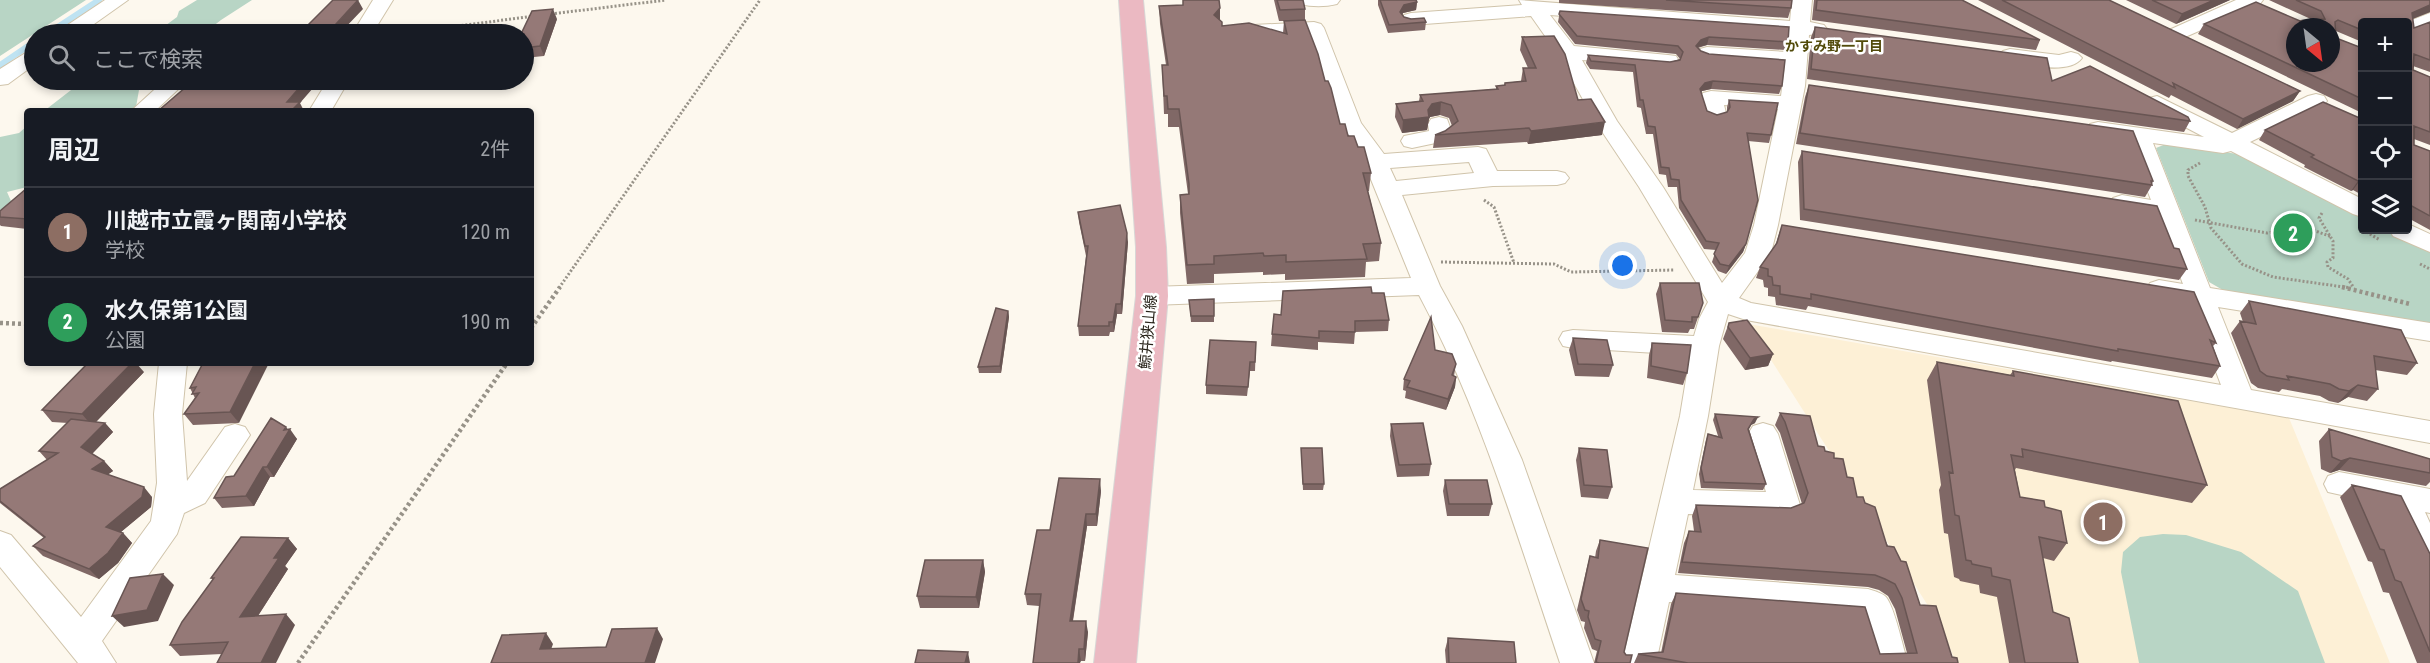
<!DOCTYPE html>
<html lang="ja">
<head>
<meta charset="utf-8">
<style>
  :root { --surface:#171b24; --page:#20242c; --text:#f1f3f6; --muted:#9ea1a6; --line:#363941; --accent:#2563eb }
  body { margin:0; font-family:"Roboto Condensed","Noto Sans JP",sans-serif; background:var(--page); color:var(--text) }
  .controls { position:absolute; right:18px; top:18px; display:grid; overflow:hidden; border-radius:6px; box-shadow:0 3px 9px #0003 }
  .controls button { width:54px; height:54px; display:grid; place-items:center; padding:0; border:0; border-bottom:2px solid var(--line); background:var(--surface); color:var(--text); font:30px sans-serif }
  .compass { position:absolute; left:2286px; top:18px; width:54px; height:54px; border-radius:50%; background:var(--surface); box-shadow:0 3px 9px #0003; rotate:151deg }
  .you { position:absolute; left:1623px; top:266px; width:21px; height:21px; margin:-15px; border:4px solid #fff; border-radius:50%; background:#1a73e8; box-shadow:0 0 0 9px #1a73e833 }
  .badge { display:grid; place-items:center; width:39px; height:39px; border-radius:50%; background:var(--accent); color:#fff; font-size:20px; font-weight:700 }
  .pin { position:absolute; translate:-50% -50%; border:3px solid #fff; box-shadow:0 2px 6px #0006 }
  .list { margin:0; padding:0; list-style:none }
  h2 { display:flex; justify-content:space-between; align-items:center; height:78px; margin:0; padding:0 24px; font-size:26px }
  h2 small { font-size:20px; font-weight:400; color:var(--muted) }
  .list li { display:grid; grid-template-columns:39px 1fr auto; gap:18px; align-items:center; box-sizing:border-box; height:90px; padding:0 24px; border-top:2px solid var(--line) }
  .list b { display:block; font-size:22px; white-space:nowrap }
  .list p { margin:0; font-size:20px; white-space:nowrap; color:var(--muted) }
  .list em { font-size:20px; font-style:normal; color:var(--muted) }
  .icon { flex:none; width:33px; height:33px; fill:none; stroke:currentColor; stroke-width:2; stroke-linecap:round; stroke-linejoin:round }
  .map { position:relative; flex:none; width:2430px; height:663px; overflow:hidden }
  .search { position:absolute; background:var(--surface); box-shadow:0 3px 9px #0003; left:24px; top:24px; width:510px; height:66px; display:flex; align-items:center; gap:15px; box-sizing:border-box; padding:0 21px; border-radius:33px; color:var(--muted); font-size:22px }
  .panel { position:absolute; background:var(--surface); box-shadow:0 3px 9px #0003; left:24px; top:108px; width:510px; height:258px; border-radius:6px }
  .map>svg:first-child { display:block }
  .built { fill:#fdf0d6 }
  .green { fill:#b8d5c5 }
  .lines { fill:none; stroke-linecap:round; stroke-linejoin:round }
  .stream { stroke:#bfe3f2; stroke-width:6 }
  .minor-casing { stroke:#d0c4ab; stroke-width:2 }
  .major-casing { stroke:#d8d7d6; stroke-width:2 }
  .path-far1 { stroke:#979288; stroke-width:3; stroke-dasharray:2 2; stroke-linecap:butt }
  .path { stroke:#979288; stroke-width:4.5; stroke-dasharray:3 3; stroke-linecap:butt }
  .minor { fill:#fff; fill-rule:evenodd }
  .major { fill:#ebb9c2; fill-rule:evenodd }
  .wall { fill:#806866 }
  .shaded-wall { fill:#685553 }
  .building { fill:#957977; stroke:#685553; stroke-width:1.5; fill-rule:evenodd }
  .labels { text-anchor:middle; stroke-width:5; stroke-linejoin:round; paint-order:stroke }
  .far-neighbourhood-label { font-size:14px; font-weight:bold; fill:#524b0b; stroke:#fff }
  .street-label { font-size:15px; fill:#272219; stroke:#fff }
</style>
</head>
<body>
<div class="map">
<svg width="2430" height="663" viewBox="0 0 2430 663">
  <rect width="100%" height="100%" fill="#fdf8ee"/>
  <path class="built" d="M1748,324L2289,418L2390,663H1956L1941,626Z"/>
  <path class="green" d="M0,0H86L0,56Z
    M197,0H252L221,20L203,34H154L177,17L179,11Z
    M84,80H157L139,90L136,107L131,111H44Z
    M27,126V187L7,192L11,201L8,207L0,210V137L19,133Z
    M2166,144L2245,155L2362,216V230H2389L2430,251V326L2228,293L2209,282L2156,148Z
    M2163,534L2186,535L2241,552L2298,591L2325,663H2139L2121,572L2123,552L2140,537Z"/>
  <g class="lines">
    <path class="stream" d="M47,34L99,0
      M0,65L34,42"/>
    <g class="minor-casing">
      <path id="minor" d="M105,0H128L80,34H57L60,30Z
        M373,0H393L372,34H352Z
        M1297,0H1340L1337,4C1325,7 1312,7 1300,4Z
        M1519,0L1790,21L1792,0H1812L1810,22L1824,25L1827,29L1824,33L1809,35L1805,86L1778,225L1771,253L1739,298L1751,303L2221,385L2190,303L2150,295L2146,289L2150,283L2159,280L2183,284L2157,216L2113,208L2110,203L2113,198L2122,195L2151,200L2128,140L2090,134L2087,129L2090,124L2098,122L2204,137L2149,108L2146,103L2149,98L2157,96L2232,133L2308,96L2316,94L2324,96L2327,101L2324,106L2250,142L2362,199V217L2353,214L2231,151L2223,153L2153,143L2210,288L2430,323V341L2218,307L2251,390L2430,421V443L1746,320L1728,314L1719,346L1708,416L1693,490L1766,492L1748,434L1753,426L1763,423L1773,426L1778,434L1800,505L1796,514L1785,517L1688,514L1675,575L1868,589C1874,591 1882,593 1886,597C1895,608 1903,648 1908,663H1874L1860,616L1669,602L1656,663H1622L1680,416L1690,355L1573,348L1563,346L1559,339L1563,332L1573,330L1694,336L1699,319L1708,302L1639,187L1595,121L1557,53L1531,16L1411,25L1404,23L1401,19L1404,15L1411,13L1522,5ZM1550,15L1789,33L1787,52L1707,47L1700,49L1696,53L1700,57L1707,59L1785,65L1781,96L1711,91L1703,93L1700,98L1707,118L1715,120L1723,118L1726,113L1724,105L1778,109L1754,225L1745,253L1722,283L1663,187L1617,121L1582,60L1668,67L1676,66L1679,61L1676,56L1668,55L1574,46Z
        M2236,0H2263L2260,4L2183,38L2176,40L2169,38L2166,34L2169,30Z
        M2430,13V27L2408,36L2407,22Z
        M1314,22L1321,24L1324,28L1361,123L1384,154L1478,147L1486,149L1497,171H1557L1565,173L1569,178L1565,183L1557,185L1493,186L1402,195L1440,286L1462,326L1522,460L1594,663H1560C1518,539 1481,411 1419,295L1152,305L1143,302L1139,296L1143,290L1152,287L1411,278L1359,150L1339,124L1306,35L1234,38L1227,36L1224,32L1227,28L1234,26ZM1469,162L1474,173L1396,181L1390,168Z
        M2010,49L2059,55L2071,52L2078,54L2082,58C2069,76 2021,64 2003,59L1999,55L2003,51Z
        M34,50V65L8,84L0,85V69L27,52Z
        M165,80H188L155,111H131Z
        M328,80H349L331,111H309Z
        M1439,117L1447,119L1453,135L1450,140L1412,148L1404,146L1401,141L1404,136L1429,131L1428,124L1431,119Z
        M2408,224L2430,234V252L2393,236L2390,230H2408Z
        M159,363H187L182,414L187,481L225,427L235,424L245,427L250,435L205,503L184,513L177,534L102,641L116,663H78L0,567V531L11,535L81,617L151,521L157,483L154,414Z
        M2339,472L2430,489V513L2425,512L2430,523V568L2419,564L2391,506L2328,492L2324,484L2328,476Z"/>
    </g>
    <g class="major-casing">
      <path id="major" d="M1119,0H1143L1166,247L1168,296L1136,663H1094L1136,296V247Z"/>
    </g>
    <path class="path-far1" d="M551,14L666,0
      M398,34L534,16
      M2200,163L2188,170V176L2205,207L2211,228L2242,264L2273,277L2351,288
      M1484,200L1494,207L1514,263
      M2322,213L2319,218L2333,241V258L2327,262L2328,267L2348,279L2354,288
      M2195,220L2267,233L2295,228L2310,229L2332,237
      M2363,230L2380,240
      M1441,262L1554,264L1571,272L1675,270
      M2420,264L2430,269
      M559,288L760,0"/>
    <path class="path" d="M2342,287L2410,304
      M0,323L27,324
      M531,328L560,287
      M298,663L507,363"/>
    <use href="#minor" class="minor"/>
    <use href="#major" class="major"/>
  </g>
  <path class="wall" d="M1274,0H1303L1305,9V20L1340,124L1358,147L1371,173L1369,191H1368L1381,243L1379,261L1366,262L1365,277L1285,280V274L1263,275V272L1214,274V283L1187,284L1180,213V195L1188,194L1179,127H1168V114H1164L1162,65H1166L1160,24L1159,6L1220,20L1222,26L1283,33L1284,21H1279Z
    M1378,0H1416L1417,2L1416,10L1403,13L1402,15L1404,17L1426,22L1425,30L1388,33L1378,5Z
    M1559,0H1792L1791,8L1788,18L1559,3Z
    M1814,0H1962L2040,40L2036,50L1812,20Z
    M1978,0H2109L2300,91L2293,101L2237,129L2171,95L2169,98Z
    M2126,0H2230L2176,24Z
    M2269,0H2430V12L2412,19L2414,28L2430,22V72L2413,66V70L2430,77V145L2414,139V145L2430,151V230L2408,218V22H2362V42L2336,31V38L2362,48V113L2198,34L2204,24L2313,20Z
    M1560,11L1788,42L1785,50L1707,45L1698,48L1701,51L1782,86L1779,94L1711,89L1702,91L1701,92L1707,111L1717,115L1727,112V107L1729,100L1771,135L1769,143L1748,141L1746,244L1743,252L1726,274L1718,271L1712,262L1716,250L1704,249L1679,208L1677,187H1668L1666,175L1659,174L1653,134H1646L1641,108L1637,107L1633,72L1590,69L1586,63L1588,55L1670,62L1680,59L1676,54L1575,44L1558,22Z
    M557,19L544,56L524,58V34Z
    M1815,27L2052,81L2190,121L2184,132L1807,79L1811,37Z
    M1522,37L1578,100L1602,135L1528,144L1527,142L1433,148L1435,135L1445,131L1452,126L1449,118L1440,115L1430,117L1429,119L1427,130L1402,133L1395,117L1396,104L1419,101L1420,95L1496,89V86L1504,85L1505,83L1521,81L1523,68H1528L1520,50Z
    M1809,85L2153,181L2152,184V185L2145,197L1796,144L1805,97Z
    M2362,119V195L2353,190L2351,191L2304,167L2305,165L2259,140L2265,130Z
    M1802,151L2174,248L2187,269L2179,280L1800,220L1798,162Z
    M27,188V229L1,226L0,225V211Z
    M1078,212L1128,242L1122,314H1117L1114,332H1110L1109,336H1079L1078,326L1086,256L1079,222Z
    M1782,225L2194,292L2216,343L2213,346L2220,366L2212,378L2112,361L2111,362L1808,306L1806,310L1776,305L1775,297L1768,296V288L1764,287L1763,280L1756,278L1760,267L1775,246Z
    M1660,283L1703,303L1694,329H1690L1688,333L1662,332L1656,294Z
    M1372,293L1389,320L1388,331L1355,332L1354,344L1318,342V350L1271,346L1272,334L1281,315Z
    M1214,299V322H1191L1189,300Z
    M2249,301L2417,363L2407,375L2375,370L2378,389L2367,401L2348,397L2338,403L2329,401L2320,396L2282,389L2279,392L2258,388L2251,383L2231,333L2240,321L2243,322L2240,313Z
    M1008,311L1009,317L1001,373H979L978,367Z
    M1729,323L1773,354L1768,366L1745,370L1723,339Z
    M1573,338L1613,365L1609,377L1575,376L1569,350Z
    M1256,342L1255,371H1250L1247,396L1206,394V385Z
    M1652,343L1687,373L1683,385L1647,378L1649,355Z
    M1435,350L1456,364L1454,376L1456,377L1455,387L1446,410L1405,398L1406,391L1403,390L1404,379Z
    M1937,362L2010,375L2013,371L2207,485L2192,503L2016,468L2015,470L2020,497L2045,507L2067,543L2054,561L2043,558L2053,612L2078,663H2009L1997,597L1980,593L1979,585L1960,581L1959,579L1954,577L1948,534L1944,533L1939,490L1941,485L1927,380Z
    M203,363L239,423L193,425L184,414L195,398L190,388Z
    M144,372L96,422L105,423L113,432L92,454L104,461L113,471L107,475L152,497L151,507L121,532L123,533L132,543L118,563L99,579L43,556L33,546L44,538L0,503V489L47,460L39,451L68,423L52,422L42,410Z
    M1780,413L1818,446L1834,458L1847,477L1857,497L1865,503L1920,605L1952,657L1958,663H1634L1638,654L1661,653L1671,604L1676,593L1880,654L1907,653L1895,609L1888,596L1879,590L1868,587L1678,573L1684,543L1689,531H1694L1692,516L1696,505L1791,508L1802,504L1780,433L1775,425Z
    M1715,414L1755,423L1751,425L1749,429L1766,484L1763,490L1701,488L1699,474L1706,440L1708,434L1718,436L1713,420Z
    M1391,424L1431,464L1429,476L1397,477L1390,436Z
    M2329,429L2430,459V482L2426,486L2339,470L2330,473L2321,469L2319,441Z
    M288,430L297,439L274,477H270L254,506L222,508L214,498L234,476Z
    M1301,448L1324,484L1323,490H1303Z
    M1579,448L1612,487L1608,499L1581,497L1576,460Z
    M1445,480L1492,504L1489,516H1447L1443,491Z
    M2352,485L2430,554V663H2417L2389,593L2383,592L2372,562L2368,561L2340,497Z
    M1101,491L1097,526H1087L1073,621L1088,632L1085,661H1081L1039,606L1027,605L1025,594Z
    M288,538L297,549L285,566L288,569L258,616L295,625L222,654L180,656L170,645L213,580L211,578Z
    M1600,540L1624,652L1630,663H1594L1597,651L1592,649L1584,628L1585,622L1581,621L1577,610L1587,567L1590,556L1595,558L1596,551Z
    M983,560L985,572L979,608H920L917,596Z
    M1448,638L1516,663H1446L1445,650Z"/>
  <path class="shaded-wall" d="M358,0L363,9L343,30L345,33L344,34H330L336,24Z
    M2214,0H2230L2176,24L2182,14Z
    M1417,2L1416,10L1403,13L1399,20L1400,12L1404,5Z
    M2430,5V12L2405,22L2412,13Z
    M1220,8V25L1214,15Z
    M553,9L557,19L544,56L540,46Z
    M1709,37L1707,45L1698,47L1694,53L1696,46L1701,40Z
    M306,80H320L300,103L304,111H291L287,102Z
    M1713,81L1711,89L1702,91L1698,97L1700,89L1705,83Z
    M2300,91L2293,101L2237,129L2243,119Z
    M1441,102L1440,115L1430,117L1429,119L1427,130L1402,133L1403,120L1428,110L1432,104Z
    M1605,122L1602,135L1528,144L1531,131Z
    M2361,179L2353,190L2351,191L2358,181Z
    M1127,233L1128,242L1122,314L1121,304Z
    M1746,244L1743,252L1726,274L1729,266Z
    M1116,304L1117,314L1114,332L1113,322Z
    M1008,311L1009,317L1001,373L1000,366Z
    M1773,354L1768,366L1745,370L1750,358Z
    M132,363H136L144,372L92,426L82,414Z
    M255,363H269L239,423L230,412Z
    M1456,377L1455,387L1446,410L1448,399Z
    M2358,385L2348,397L2338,403L2349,391Z
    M1758,417L1755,423L1751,425L1746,435L1754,419Z
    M105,423L113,432L90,456L81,447Z
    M286,427L289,431L290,429L297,439L274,477L267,467Z
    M2350,458L2339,470L2330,473L2341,461Z
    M104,461L113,471L101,479L92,469Z
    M263,467L270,477L254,506L246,496Z
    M1100,479L1101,491L1097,526L1096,514Z
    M144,487L152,497L151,507L116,536L106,527Z
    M1086,514L1087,526L1071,632L1070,621Z
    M123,533L132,543L118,563L99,579L89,569Z
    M288,538L297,549L285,566L288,569L250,628L240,617L274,558Z
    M983,560L985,572L979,608L976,597Z
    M163,574L174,585L158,621L124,627L112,616Z
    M286,614L295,625L276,663H261Z
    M1086,621L1088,632L1085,661L1084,649Z
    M657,628L663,639L655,663H645Z
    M546,633L553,644L547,661L540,649Z
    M1079,649L1081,661L1080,663H1078Z
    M968,652L970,663H965Z"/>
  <path class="building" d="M333,0H358L336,24H340L330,34H299Z
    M1183,0H1219L1220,8L1214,15L1222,22V26L1249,23L1287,34L1284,21L1305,20L1318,54L1325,81H1328L1331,88L1340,124H1345L1348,136H1354L1358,147H1364L1371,173H1363L1381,243L1363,244L1367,259L1286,262V255L1264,256L1263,253L1214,256V264L1187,265L1180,195L1189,194V184L1179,109H1168L1167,96H1164L1162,65H1168L1159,6L1183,5Z
    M1277,0H1303L1305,9L1280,10Z
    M1380,0H1416L1417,2L1404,5L1400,12L1404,17L1411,19L1424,18L1426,22L1389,25Z
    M1666,0H1792L1791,8Z
    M1817,0H1962L2040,40L1816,10Z
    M2002,0H2109L2300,91L2243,119L2173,83L2175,88Z
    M2152,0H2214L2182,14Z
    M2296,0H2430V5L2412,13L2414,28L2430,22V60L2414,54L2413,70L2430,77V132L2414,126V145L2430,151V216L2408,204V22H2362V30L2338,20L2335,22L2336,38L2362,48V99L2204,24L2256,2L2300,21L2325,19L2321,11ZM2295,27H2331V63H2295Z
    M553,9L540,46L524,48V34H521L532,11Z
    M1560,11L1789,27L1788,42L1709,37L1701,40L1696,46L1701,51L1709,54L1785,60L1782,86L1713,81L1705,83L1700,89L1707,111L1717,115L1727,112L1730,107L1729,100L1778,103L1771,135L1747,133L1758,200L1746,244L1729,266L1720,264L1714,254L1719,243L1706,241L1681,200L1679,180L1671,179L1669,168L1661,167L1655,127L1648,126L1643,100H1640L1635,65L1591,61L1588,55L1670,62L1680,60L1683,52L1678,46L1577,36L1559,14Z
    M1815,27L2047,58L2052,81L2090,66L2188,117L2190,121L1811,69Z
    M1554,36L1565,54L1578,100L1591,99L1605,122L1531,131L1529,128L1435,135L1445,131L1458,121L1451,105L1441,102L1432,104L1428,110L1429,117L1403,120L1396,104L1423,101L1420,95L1498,89L1496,86L1505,85V83L1526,81L1523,68H1536L1522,37Z
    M256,80H306L287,102H300L291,111H158L186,87L198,85L202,82L250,86Z
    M1809,85L2133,131L2153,181H2151L2152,185L1800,133Z
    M2323,102L2362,119V180L2361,179L2358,181L2311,157L2314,155L2265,130Z
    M1802,151L2157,206L2174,248L2179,249L2187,269L1804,209Z
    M27,188V219L0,217V211Z
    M1120,205L1127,233L1121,304H1116L1113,322H1109V326H1078L1088,246H1085L1078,212Z
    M1782,225L2194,292L2216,343L2210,340L2220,366L2118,349V351L1811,294V299L1780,294V286L1773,285L1772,277L1768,276V269L1760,267L1777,243Z
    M1660,283H1699L1703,303L1698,317H1692V322L1665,320Z
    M1371,287L1372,293H1384L1389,320L1355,321V332L1319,331V338L1272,334L1274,314L1281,315L1283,291Z
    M1214,299V316H1191L1189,300Z
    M2249,301L2401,330L2417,363L2374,356L2378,389L2358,385L2349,391L2339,389L2330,384L2287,376L2289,380L2267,376L2260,371L2240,321L2256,324Z
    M996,308L1008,311L1000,366L978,367Z
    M1431,317L1435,350L1452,354L1456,364L1452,375L1456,377L1448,399L1407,387L1410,381L1404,379Z
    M1747,320L1773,354L1750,358L1728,327L1729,323Z
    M1573,338L1607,340L1613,365L1578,364Z
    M1210,340L1256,342L1255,362H1250L1248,387L1206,385Z
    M1652,343L1691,345L1687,373L1651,366Z
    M1937,362L2014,376L2013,371L2178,401L2207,485L2022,449L2023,457L2011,455L2020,497L2044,501L2045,507L2061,511L2067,543L2039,537L2053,612L2069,618L2078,663H2025L2010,580L1992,576L1991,568L1972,564L1971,561L1966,560L1959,516L1955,515L1949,472L1953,473Z
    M88,363H132L82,414L42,410Z
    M203,363H255L230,412L184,414L199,393L192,394L196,387L190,388Z
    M1780,413L1810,416L1818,446L1824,447L1825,451L1834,453V458L1843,459L1847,477L1853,478L1857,497H1863L1865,503L1875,507L1887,546L1894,547L1901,561L1906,562L1920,605L1936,606L1952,657L1957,658L1958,663H1688L1638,654L1663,652L1676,593L1865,607L1880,654L1917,653L1902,598L1895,584L1885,579L1875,575L1682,562L1689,531L1701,532L1696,505L1791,508L1804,503L1808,493L1785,422Z
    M1715,414L1758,417L1754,419L1748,429L1766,484L1704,482L1701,468L1708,434L1722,438Z
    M271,418L286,427L284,430L290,429L267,467H263L246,496L214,498L226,477L234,476Z
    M71,419L105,423L81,447L104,461L92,469L144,487L142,497L106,527L123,533L108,553L89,569L33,546L45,537L0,501V489L58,453L39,451Z
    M1423,423L1431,464L1399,465L1391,424Z
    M2329,429L2430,459V473L2350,458L2341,461L2332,457Z
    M1301,448H1322L1324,484H1303Z
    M1579,448L1607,450L1612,487L1584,485Z
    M1059,478L1100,479L1096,514H1086L1070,621H1086L1084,649H1079L1078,663H1033L1041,594H1025L1037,530H1050Z
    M1445,480H1487L1492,504H1449Z
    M2352,485L2401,496L2430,554V652L2401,582L2395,580L2384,550L2380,549Z
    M241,537L288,538L274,558H279L240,617L286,614L261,663H217L228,642L170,645L182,622L214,578H211Z
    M1600,540L1648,548L1624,652L1626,655H1632L1630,663H1599L1596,662L1601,641L1595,639L1588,617L1589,611L1585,610L1581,599L1590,556L1598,558Z
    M925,560H983L976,597L917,596Z
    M163,574L147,610L112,616L130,578Z
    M657,628L645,663H491L502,635L546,633L540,649L606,647L612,629Z
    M1448,638L1514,642L1516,663H1449Z
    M918,650L968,652L965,663H915Z"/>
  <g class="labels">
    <g class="far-neighbourhood-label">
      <text x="1834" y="51">かすみ野一丁目</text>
    </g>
    <g class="street-label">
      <text transform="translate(1148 332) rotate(-85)" y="5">鯨井狭山線</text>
    </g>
  </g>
</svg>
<div class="controls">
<button>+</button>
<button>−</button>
<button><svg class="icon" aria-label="locate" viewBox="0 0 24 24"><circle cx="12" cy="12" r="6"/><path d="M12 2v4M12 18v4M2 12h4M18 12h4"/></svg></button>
<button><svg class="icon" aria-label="layers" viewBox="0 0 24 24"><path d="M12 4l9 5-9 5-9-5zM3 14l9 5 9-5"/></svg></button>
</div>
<svg class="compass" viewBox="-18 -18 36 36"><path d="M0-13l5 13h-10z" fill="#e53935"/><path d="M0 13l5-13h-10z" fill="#9ea1a6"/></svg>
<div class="you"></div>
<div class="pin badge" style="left:2103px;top:522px;background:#8d6e63">1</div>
<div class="pin badge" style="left:2293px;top:233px;background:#2e9e5b">2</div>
<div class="search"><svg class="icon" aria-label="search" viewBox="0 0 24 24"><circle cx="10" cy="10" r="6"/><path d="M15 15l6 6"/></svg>ここで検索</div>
<section class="panel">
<h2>周辺<small>2件</small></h2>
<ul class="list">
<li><span class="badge" style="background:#8d6e63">1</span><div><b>川越市立霞ヶ関南小学校</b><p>学校</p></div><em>120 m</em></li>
<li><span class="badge" style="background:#2e9e5b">2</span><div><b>水久保第1公園</b><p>公園</p></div><em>190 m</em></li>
</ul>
</section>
</div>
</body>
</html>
